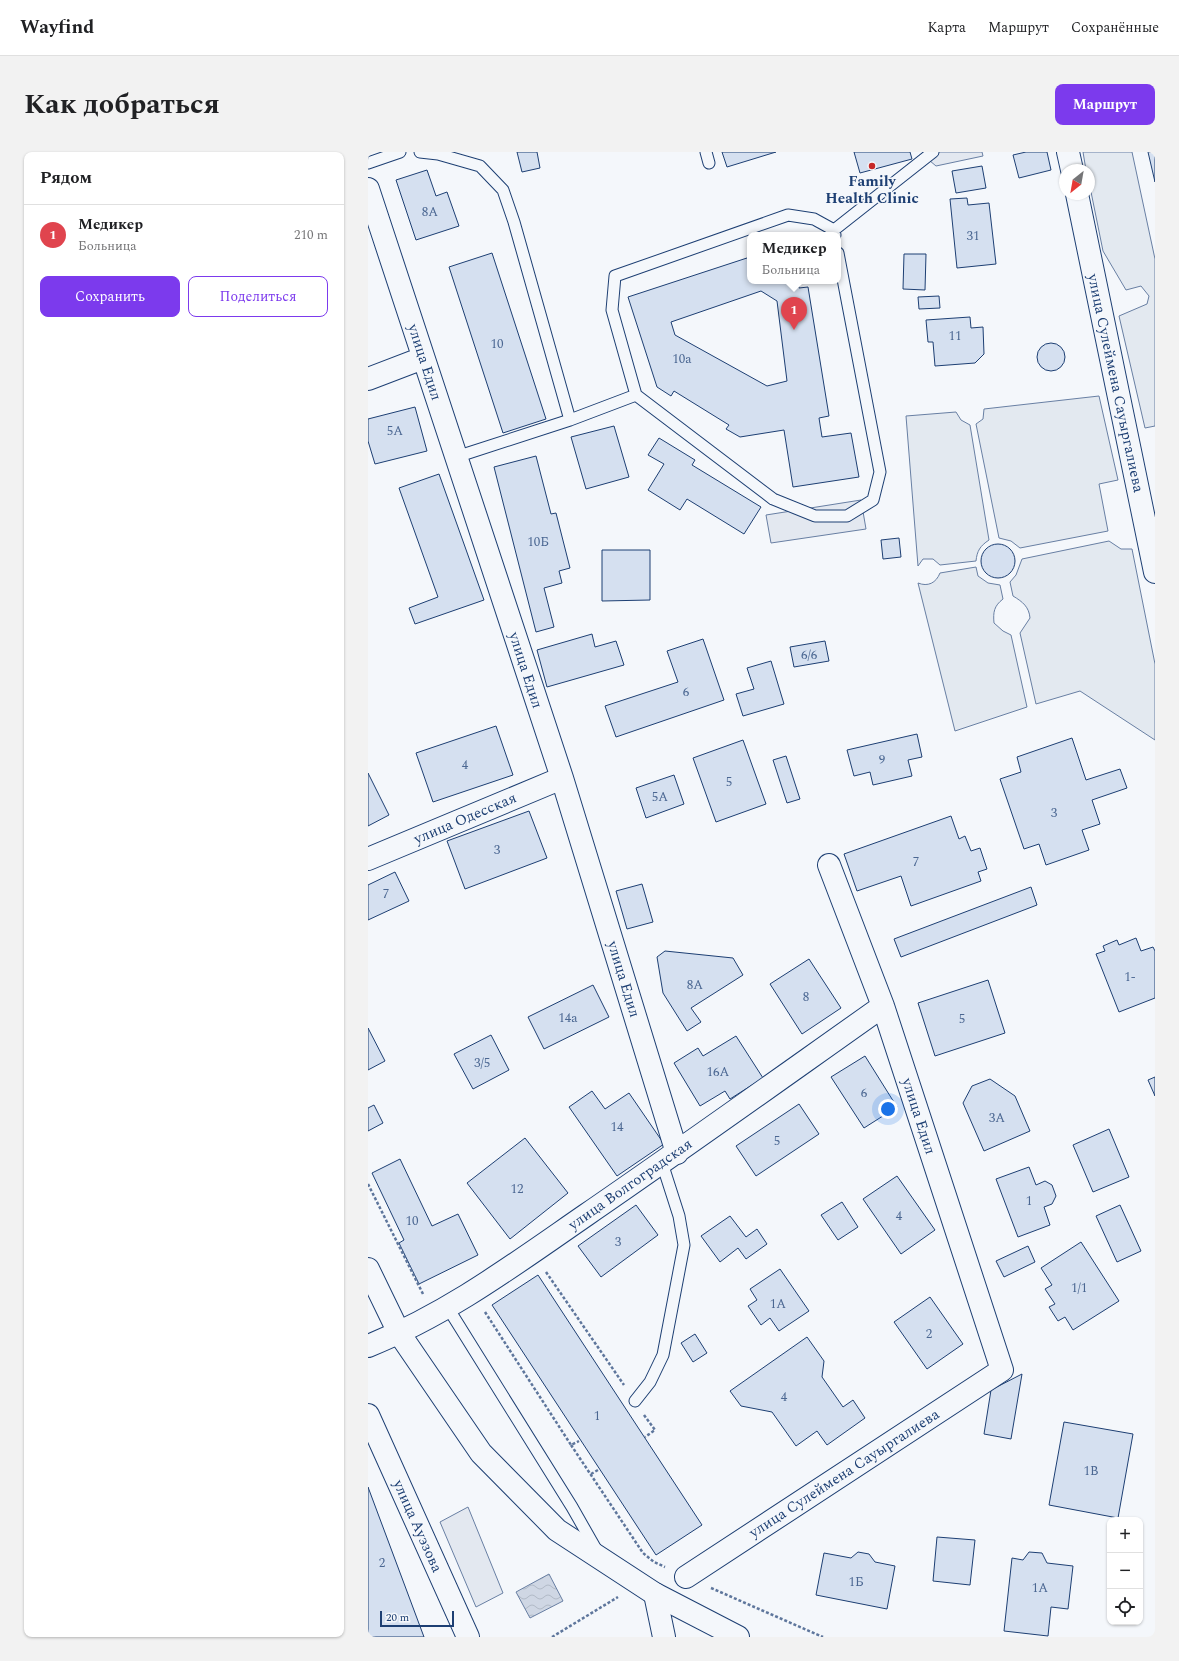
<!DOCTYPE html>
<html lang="ru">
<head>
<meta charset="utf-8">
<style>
  :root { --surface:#fff; --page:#f2f2f2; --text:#202124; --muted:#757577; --line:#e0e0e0; --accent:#7c3aed }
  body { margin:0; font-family:Spectral,serif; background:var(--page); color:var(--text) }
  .controls { position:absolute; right:12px; bottom:12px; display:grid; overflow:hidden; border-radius:8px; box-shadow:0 1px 3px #0004 }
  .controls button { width:36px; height:36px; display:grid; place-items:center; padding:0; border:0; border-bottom:1px solid var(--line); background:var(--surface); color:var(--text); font:20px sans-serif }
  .compass { position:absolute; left:691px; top:12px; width:36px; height:36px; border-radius:50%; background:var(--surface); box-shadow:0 1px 3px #0004; rotate:211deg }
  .scale { position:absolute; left:12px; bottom:10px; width:74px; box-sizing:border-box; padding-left:4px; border:2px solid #1d3f73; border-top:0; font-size:11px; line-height:14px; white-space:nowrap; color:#1d3f73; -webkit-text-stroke:3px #f4f7fb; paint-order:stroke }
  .you { position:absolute; left:520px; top:957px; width:14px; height:14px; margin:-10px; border:3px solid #fff; border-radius:50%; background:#1a73e8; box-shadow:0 0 0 6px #1a73e833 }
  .badge { display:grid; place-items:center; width:26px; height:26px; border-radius:50%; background:var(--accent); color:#fff; font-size:13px; font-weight:700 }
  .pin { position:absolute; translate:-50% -33px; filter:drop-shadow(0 1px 2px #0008) }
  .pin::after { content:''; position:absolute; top:21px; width:14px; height:12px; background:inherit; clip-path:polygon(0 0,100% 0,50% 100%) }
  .popup { position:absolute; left:379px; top:80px; width:94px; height:52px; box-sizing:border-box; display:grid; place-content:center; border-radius:8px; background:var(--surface); filter:drop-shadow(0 1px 3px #0005); font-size:13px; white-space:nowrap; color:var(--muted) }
  .popup b { font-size:15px; color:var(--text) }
  .popup::after { content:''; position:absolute; left:50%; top:100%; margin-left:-8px; border:8px solid transparent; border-top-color:var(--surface) }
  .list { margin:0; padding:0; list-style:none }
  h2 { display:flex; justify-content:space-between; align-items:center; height:52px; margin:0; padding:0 16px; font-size:17px }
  h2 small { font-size:13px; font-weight:400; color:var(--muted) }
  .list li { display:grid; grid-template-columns:26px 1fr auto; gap:12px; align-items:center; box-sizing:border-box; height:60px; padding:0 16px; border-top:1px solid var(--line) }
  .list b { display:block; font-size:15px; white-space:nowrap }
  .list p { margin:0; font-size:13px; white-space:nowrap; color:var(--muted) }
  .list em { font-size:13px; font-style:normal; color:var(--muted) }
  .actions { display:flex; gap:8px; padding:12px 16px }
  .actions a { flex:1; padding:9px 0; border:1px solid var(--accent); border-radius:8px; text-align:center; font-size:14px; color:var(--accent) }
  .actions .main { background:var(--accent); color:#fff }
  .icon { flex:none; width:22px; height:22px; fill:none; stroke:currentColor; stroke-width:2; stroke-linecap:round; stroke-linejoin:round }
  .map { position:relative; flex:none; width:787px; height:1485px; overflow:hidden; border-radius:8px }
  header { display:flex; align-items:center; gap:24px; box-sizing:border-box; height:56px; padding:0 20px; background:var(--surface); border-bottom:1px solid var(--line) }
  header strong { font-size:19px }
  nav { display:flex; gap:22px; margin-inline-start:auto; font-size:14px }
  .intro { display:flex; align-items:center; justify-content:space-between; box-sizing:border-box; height:96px; padding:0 24px }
  h1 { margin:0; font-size:28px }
  .button { padding:10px 18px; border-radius:8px; background:var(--accent); color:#fff; font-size:14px; font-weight:700 }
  main { display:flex; gap:24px; padding:0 24px }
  aside { flex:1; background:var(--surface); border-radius:8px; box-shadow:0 1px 3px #0004 }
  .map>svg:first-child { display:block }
  .grass { fill:#e3e9f0; stroke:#687fa3 }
  .parking { fill:#e3e8f0; stroke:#687fa3 }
  .water { fill:url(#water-waves); stroke:#687fa3 }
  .building { fill:#d5e0f0; stroke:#1d3f73; fill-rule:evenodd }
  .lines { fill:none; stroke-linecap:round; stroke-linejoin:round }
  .service-casing { stroke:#1d3f73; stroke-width:13 }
  .minor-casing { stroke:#1d3f73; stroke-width:24 }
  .primary-casing { stroke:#1d3f73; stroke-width:24 }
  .path { stroke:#5e769c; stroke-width:2.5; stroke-dasharray:3 2; stroke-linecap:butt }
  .service { stroke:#f4f7fb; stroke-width:11 }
  .minor { stroke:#f4f7fb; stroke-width:22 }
  .primary { stroke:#f4f7fb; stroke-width:22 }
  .poi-dot { fill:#c62828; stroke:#f4f7fb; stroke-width:1.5 }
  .labels { text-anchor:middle; stroke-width:3; stroke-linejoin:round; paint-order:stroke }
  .number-label { font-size:13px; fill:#4b6792 }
  .poi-label { font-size:15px; font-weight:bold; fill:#1d3f73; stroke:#f4f7fb }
  .street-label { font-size:15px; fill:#1d3f73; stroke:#f4f7fb }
</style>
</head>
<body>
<header>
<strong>Wayfind</strong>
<nav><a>Карта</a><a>Маршрут</a><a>Сохранённые</a></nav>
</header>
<div class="intro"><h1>Как добраться</h1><a class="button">Маршрут</a></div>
<main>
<aside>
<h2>Рядом<small></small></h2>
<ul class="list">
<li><span class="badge" style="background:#e0444e">1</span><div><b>Медикер</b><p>Больница</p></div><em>210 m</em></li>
</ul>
<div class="actions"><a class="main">Сохранить</a><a>Поделиться</a></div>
</aside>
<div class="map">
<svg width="787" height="1485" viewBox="0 0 787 1485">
  <defs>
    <pattern id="water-waves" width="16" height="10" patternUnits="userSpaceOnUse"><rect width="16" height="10" fill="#cfd7e4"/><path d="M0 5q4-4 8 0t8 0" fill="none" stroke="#b1bac7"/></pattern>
  </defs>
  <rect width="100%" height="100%" fill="#f4f7fb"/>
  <path class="grass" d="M715,0H764L787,107V274L777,276L751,164L779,152L781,144L773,134L758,138L735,99L721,30V18H718Z
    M731,244L750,328L731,332L740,379L652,396L643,389L631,386L608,272L615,267L616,257Z
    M588,260L593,268L602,273L621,388C612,394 609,399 608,409L572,413L565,407H555L550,414L538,264Z
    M741,389L753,397H764L787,512V588L712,539L668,552L652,481L662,466C661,455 655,450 645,444L642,430L648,423L654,407Z
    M608,415L610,424L620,431L632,433L635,447C626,454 625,460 626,471L635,479L643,483L659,555L587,579L550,431C560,435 568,431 572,421Z"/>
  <path class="parking" d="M555,0H614L615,4L568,14L555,3Z
    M493,348L498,377L403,391L398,363Z
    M100,1355L135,1441L108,1455L72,1370Z"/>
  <path class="water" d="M181,1422L195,1449L162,1466L148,1440Z"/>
  <path class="building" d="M149,0H169L172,16L154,20Z
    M354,0H408L359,15Z
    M486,0H542L544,7L492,21Z
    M658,0H679L683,18L651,26L645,3Z
    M780,0H787V30Z
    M614,14L618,36L588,41L584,19Z
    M59,18L68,44L79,40L91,74L48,88L28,28Z
    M599,46L600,53L621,51L628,112L589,116L582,47Z
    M124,101L178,267L135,281L81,115Z
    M536,102H558L557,138L535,137Z
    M382,105V129H430L431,136L440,135L461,264L451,266L454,285L483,281L491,325L425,335L416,278L372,285L358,277L361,273L306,239L303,244L289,235L260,145ZM393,139L409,149L419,229L399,234L307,183L303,170Z
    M571,144L572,156L551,157L550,145Z
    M602,165L603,176L615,175L616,202L607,211L567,214L565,190H560L558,168Z
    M669 205a14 14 0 1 1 28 0a14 14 0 1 1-28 0Z
    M47,255L59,299L7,312L0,289V267Z
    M246,274L261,325L218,337L203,285Z
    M291,286L327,308L324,313L393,355L376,382L319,347L312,358L280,338L296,312L280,303Z
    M168,304L183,362L188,361L202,416L191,419L194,431L176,436L186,475L168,480L126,315Z
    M71,322L116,448L47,472L41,456L70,445L31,336Z
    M531,386L533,405L515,407L513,388Z
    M613 409a17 17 0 1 1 34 0a17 17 0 1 1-34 0Z
    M234,398H282V448L234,449Z
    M224,482L227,495L248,489L256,513L179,535L169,498Z
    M335,487L356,548L248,585L237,554L310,530L299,499Z
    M457,489L461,509L426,515L422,495Z
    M403,509L416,552L375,564L368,542L386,537L379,516Z
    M128,574L145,623L65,650L48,601Z
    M549,582L554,605L540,608L544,624L505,633L502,620L486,624L479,598Z
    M704,586L718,628L752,617L759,636L724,648L732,672L714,678L721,698L678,713L671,692L656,697L632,627L653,620L649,605Z
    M375,588L398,652L348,670L325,606Z
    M418,604L432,647L419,651L405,608Z
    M0,621L21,663L0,674Z
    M306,623L316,652L278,666L268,636Z
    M161,659L179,706L97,737L79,689Z
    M583,664L591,687L597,684L603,699L612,696L619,717L610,720L613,729L543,754L533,724L489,739L476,702Z
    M27,720L41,749L0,768V733Z
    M274,732L285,770L259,777L248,739Z
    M663,735L669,753L533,805L526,787Z
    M768,786L773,799L785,795L787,799V846L751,860L728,802L737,799L735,794L749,788L751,793Z
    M297,799L365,806L375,823L323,856L333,870L319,879L295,841L289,805Z
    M441,807L473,856L434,882L402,832Z
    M620,828L637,881L567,904L550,851Z
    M225,833L241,865L176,897L160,865Z
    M0,876L17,909L0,918Z
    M123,883L141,918L105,937L86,902Z
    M368,884L395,926L362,947L357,939L332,954L306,911L330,896L335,904Z
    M497,904L529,955L496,976L463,925Z
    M787,925V944L780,928Z
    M622,927L647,944L662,979L616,999L595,951L604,934Z
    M224,939L237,957L261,941L296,992L249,1024L201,955Z
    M431,952L451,982L388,1024L368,994Z
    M6,953L15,971L0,979V956Z
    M741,977L761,1025L725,1040L705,993Z
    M157,986L200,1041L142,1087L99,1031Z
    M32,1007L64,1074L90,1062L110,1103L51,1132L31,1091L36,1088L4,1021Z
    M661,1015L668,1033L677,1029L684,1033L688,1044L684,1052L676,1055L682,1073L650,1085L628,1027Z
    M529,1024L567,1078L533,1102L495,1047Z
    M474,1050L490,1075L470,1088L453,1063Z
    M268,1053L290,1083L233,1125L210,1094Z
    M752,1053L773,1099L749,1110L728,1064Z
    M362,1064L378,1085L389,1077L399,1092L378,1107L370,1096L352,1110L333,1084Z
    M713,1090L751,1149L705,1178L697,1165L690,1169L681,1155L687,1152L677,1137L684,1133L673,1116Z
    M660,1094L667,1110L636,1125L628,1109Z
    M412,1117L441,1159L411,1179L402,1166L393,1173L380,1154L389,1148L382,1137Z
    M170,1123L334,1373L288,1403L124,1153Z
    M562,1145L595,1192L559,1217L526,1170Z
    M327,1182L339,1201L325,1210L313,1191Z
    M439,1185L456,1209L454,1225L475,1255L485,1248L497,1266L459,1293L449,1279L428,1294L404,1260L373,1254L362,1239Z
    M654,1222L643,1287L616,1282L623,1238Z
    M696,1270L765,1282L750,1366L681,1353Z
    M0,1335L56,1485H0Z
    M569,1385L607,1388L602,1433L565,1429Z
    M490,1400L501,1402L507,1410L527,1414L519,1457L448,1443L456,1401L483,1406Z
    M661,1400L674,1401L679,1411L705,1414L700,1457L683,1455L680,1484L636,1479L644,1406L655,1408Z"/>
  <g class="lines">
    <g class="service-casing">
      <path id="service" d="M52,0L70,2L112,14L135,38L146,70L202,268L88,305
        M338,0L341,11
        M0,11L32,0
        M466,78L565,0
        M467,83L466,78L446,67L420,63L247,124L244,158L268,243L405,347L447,364H479L505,348L512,320L470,101
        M202,268L268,243
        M80,1156L204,1355L229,1399
        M267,1249L282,1230L295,1203L316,1093L311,1064L294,1011"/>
    </g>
    <g class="minor-casing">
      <path id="minor" d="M700,0L704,18
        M0,37L194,626L309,1001
        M709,42L787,420
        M0,227L55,206
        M0,707L194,626
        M0,1194C80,1162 147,1112 218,1063C317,995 416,924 515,854
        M0,1263L100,1485
        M318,1425L634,1218L515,854L461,713
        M287,1442L296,1485"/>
    </g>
    <g class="primary-casing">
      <path id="primary" d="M0,1117L31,1181L113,1301L189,1378L287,1442L370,1485"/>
    </g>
    <path class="path" d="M0,1032L55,1142
      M178,1120L256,1233
      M117,1160L203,1293L211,1289
      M276,1263L287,1278L277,1285
      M203,1293L275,1401L286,1410L297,1415
      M223,1322L230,1318
      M343,1436L455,1485
      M184,1485L250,1445"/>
    <use href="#service" class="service"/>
    <use href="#minor" class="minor"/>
    <use href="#primary" class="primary"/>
  </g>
  <circle class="poi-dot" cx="504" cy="14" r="4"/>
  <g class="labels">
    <g class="number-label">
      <text x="62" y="64">8А</text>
      <text x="605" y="88">31</text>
      <text x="587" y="188">11</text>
      <text x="129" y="196">10</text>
      <text x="314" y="211">10а</text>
      <text x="27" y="283">5А</text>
      <text x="170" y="394">10Б</text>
      <text x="441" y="507">6/6</text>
      <text x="318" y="544">6</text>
      <text x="514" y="612">9</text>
      <text x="97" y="617">4</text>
      <text x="361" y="634">5</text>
      <text x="292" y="649">5А</text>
      <text x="686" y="665">3</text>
      <text x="129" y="702">3</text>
      <text x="548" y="714">7</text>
      <text x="18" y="746">7</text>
      <text x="762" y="829">1-</text>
      <text x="327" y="837">8А</text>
      <text x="438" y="849">8</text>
      <text x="200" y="870">14а</text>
      <text x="594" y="871">5</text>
      <text x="114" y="915">3/5</text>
      <text x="350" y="924">16А</text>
      <text x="496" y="945">6</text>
      <text x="629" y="970">3А</text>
      <text x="249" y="979">14</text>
      <text x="409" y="993">5</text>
      <text x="149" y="1041">12</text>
      <text x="661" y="1053">1</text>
      <text x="531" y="1068">4</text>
      <text x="44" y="1073">10</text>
      <text x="250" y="1094">3</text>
      <text x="711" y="1140">1/1</text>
      <text x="410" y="1156">1А</text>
      <text x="561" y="1186">2</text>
      <text x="416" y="1249">4</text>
      <text x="229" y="1268">1</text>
      <text x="723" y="1323">1В</text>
      <text x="14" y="1415">2</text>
      <text x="488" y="1434">1Б</text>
      <text x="672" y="1440">1А</text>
    </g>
    <g class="poi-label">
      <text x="504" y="34">Family<tspan x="504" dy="17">Health Clinic</tspan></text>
    </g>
    <g class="street-label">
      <text transform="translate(57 210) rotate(72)" y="5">улица Едил</text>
      <text transform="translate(748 231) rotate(78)" y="5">улица Сулеймена Сауыргалиева</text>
      <text transform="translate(158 518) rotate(72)" y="5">улица Едил</text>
      <text transform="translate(97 666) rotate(-23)" y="5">улица Одесская</text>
      <text transform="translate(256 827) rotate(73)" y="5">улица Едил</text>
      <text transform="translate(551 964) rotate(72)" y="5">улица Едил</text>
      <text transform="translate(262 1032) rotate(-35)" y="5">улица Волгоградская</text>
      <text transform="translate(476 1321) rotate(-33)" y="5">улица Сулеймена Сауыргалиева</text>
      <text transform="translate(50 1374) rotate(66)" y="5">улица Ауэзова</text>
    </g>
  </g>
</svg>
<div class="controls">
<button>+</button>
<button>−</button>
<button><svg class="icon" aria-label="locate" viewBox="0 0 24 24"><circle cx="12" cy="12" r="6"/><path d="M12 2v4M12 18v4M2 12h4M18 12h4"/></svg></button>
</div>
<svg class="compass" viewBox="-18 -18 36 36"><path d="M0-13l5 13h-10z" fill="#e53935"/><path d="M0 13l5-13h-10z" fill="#757577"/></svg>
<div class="scale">20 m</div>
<div class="you"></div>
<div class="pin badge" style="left:426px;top:178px;background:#e0444e">1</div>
<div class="popup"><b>Медикер</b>Больница</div>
</div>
</main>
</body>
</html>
